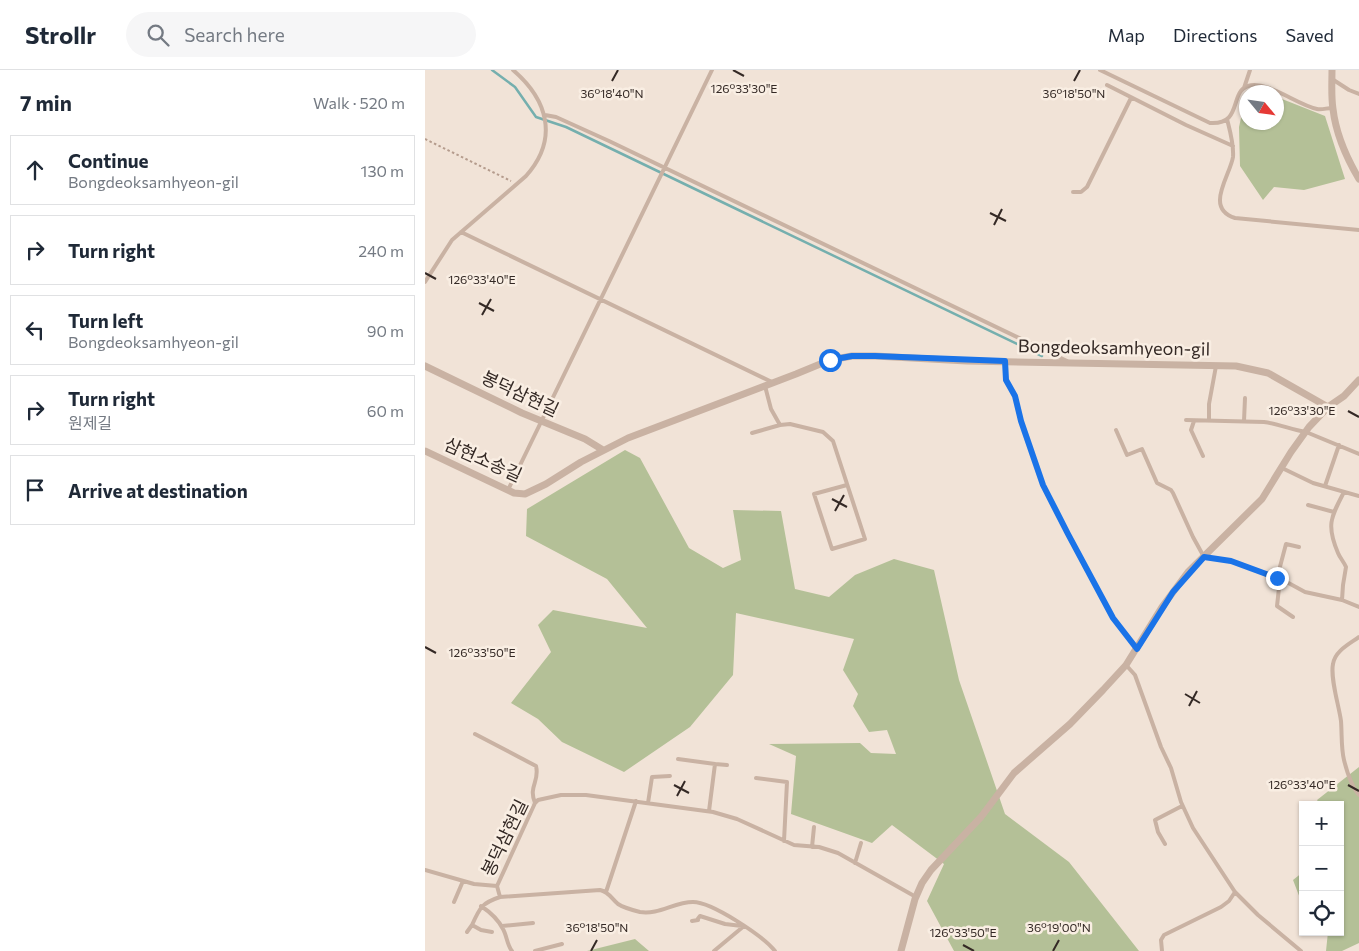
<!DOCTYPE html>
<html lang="en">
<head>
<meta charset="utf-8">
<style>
  :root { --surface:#fff; --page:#f6f6f7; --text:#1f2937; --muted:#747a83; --line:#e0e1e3 }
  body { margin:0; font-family:Commissioner,"Noto Sans KR",sans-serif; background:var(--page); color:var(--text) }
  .controls { position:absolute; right:15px; bottom:15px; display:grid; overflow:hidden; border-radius:0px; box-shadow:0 1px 4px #0004 }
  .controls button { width:45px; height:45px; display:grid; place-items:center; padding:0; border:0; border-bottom:1px solid var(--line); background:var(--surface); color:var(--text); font:25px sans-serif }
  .compass { position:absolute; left:814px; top:15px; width:45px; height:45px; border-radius:50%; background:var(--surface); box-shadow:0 1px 4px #0004; rotate:119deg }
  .stop { position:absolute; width:15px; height:15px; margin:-11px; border:4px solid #1a73e8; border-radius:50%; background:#fff }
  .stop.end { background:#1a73e8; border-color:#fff; box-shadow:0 1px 5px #0008 }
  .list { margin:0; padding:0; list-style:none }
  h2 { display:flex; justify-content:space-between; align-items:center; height:65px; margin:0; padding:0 20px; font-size:21px }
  h2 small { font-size:16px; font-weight:400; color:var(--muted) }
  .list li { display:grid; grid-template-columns:32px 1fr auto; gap:15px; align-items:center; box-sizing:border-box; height:70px; margin:0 10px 10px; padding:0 10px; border:1px solid var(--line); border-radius:0px }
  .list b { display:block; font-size:19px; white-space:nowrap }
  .list p { margin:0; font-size:16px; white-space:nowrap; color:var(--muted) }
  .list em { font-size:16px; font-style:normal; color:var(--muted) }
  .icon { flex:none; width:28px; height:28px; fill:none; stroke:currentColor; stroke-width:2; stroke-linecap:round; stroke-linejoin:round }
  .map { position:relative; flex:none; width:934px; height:881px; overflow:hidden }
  header { display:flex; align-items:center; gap:30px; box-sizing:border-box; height:70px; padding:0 25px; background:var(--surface); border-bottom:1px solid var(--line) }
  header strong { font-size:24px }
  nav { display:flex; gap:28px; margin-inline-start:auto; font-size:18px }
  .search { width:350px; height:45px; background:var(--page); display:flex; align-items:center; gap:12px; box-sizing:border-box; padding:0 18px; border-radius:28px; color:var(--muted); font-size:19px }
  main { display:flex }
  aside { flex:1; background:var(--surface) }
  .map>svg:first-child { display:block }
  .green { fill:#b4c097 }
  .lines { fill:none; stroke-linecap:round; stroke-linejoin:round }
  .stream { stroke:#75afae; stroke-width:2.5 }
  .path { stroke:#b59c8d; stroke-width:2; stroke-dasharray:2.5 2.5; stroke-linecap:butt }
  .lane { stroke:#c9b2a3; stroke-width:4 }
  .street { stroke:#c9b2a3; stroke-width:7 }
  .route { stroke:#1a73e8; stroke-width:6 }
  .ticks { fill:none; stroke:#342925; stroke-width:2 }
  .labels { text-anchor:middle; stroke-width:5; stroke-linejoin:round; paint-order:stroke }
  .street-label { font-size:18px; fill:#342925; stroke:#f9eee3 }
  .ticks-label { font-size:12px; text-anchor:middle; fill:#342925; stroke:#f9eee3; stroke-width:5; stroke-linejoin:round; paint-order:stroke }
</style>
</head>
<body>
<header>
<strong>Strollr</strong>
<div class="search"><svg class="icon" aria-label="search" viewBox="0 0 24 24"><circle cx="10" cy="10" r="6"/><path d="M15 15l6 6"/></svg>Search here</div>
<nav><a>Map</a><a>Directions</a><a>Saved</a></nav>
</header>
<main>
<aside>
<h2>7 min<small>Walk · 520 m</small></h2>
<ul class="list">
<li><svg class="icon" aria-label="ahead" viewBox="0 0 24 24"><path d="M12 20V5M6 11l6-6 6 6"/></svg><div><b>Continue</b><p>Bongdeoksamhyeon-gil</p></div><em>130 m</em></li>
<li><svg class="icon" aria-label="right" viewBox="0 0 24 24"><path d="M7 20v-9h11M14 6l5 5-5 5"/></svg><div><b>Turn right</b></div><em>240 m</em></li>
<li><svg class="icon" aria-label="left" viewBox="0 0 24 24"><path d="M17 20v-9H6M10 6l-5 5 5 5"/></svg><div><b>Turn left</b><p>Bongdeoksamhyeon-gil</p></div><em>90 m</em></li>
<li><svg class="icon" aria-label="right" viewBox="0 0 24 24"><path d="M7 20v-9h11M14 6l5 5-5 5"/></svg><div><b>Turn right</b><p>원제길</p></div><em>60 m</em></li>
<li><svg class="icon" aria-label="arrive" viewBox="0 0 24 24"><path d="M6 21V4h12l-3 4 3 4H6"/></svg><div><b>Arrive at destination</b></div></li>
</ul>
</aside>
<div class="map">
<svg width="934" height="881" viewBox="0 0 934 881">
  <rect width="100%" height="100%" fill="#f1e3d7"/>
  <path class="green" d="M821,25L822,52H852V27L900,46L920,109L879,120L849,117L838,130L815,96L814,57Z
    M200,380L215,388L264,478L298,498L316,490L308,440L356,441L370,519L404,527L430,505L469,489L509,500L534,610L580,744L644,792L714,881H529L502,831L519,794L467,755L447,773L366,744L371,686L344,674L435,673L446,683L471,684L462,660L444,662L428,636L433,624L418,600L429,569L311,543L308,605L265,657L199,702L137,672L113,649L86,633L126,582L113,555L128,540L222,558L182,509L101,466L102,439Z
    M934,697V873L917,881H901L903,862H915V735H895L892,730Z
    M878,802V836L868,810Z
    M210,869L224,881H162Z"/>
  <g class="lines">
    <path class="stream" d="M67,0L90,17L111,47L141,57L617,286"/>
    <path class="path" d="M0,69L86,111"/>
    <path class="lane" d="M675,0L785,53C818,55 804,22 823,16C842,10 872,35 892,39C897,40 902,38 907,38
      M907,9L924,20L934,24
      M682,15L761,55L808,76
      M819,18L825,0
      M120,45L131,47L184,71L642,291
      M802,49C805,61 809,74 808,87C805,106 779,138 810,148L934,160
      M648,122H656L662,117L706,28
      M36,162L349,313
      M0,212L27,170L101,106C134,69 123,30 88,0
      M580,291L581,310L590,326L596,351L618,415L643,464L688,548L712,579
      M340,316L346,339L355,355L365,354L398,362L408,371L440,469L407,479L389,424L422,415
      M761,350L839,352C854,354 867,360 881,362L934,384
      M769,351L766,360L778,386
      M784,351V334L791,296
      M819,351L820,328
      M691,360L702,385L717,379L732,413L746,420L748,423L768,467L779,487L806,491L858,510L880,522L917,530L934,537
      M327,363L355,355
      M857,398L888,413L934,426
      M900,416L914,375
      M83,420L287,0
      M883,435L909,442
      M852,508L861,474L874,477
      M855,509L852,536L868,547
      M917,530L918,515L921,497C919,492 915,488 913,483C901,455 906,447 919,422
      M934,567C924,574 910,581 908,594C905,608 914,636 916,651C917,664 916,678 919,690C922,702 926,716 934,725
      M701,595L710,605L736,677L746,698L756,732L768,758L810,822L833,845L876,881
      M50,664L111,696C115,712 103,716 110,733
      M253,689L290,694L284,741
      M290,694L302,695
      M331,708L362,712L359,771
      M223,733L227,707L245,706
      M740,774L733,762L730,750L757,736
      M387,777L389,757
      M430,793L436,773
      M0,800L49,814L72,816
      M181,822L211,731
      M29,832L38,811
      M56,836C65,842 73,849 78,859C82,866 82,875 87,881
      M267,851L273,850H272L275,846L300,854L317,856
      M77,856L108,853
      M42,862L47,855
      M67,862L56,860L47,855C55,837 57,833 75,827
      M110,881L137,874
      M289,881L319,856
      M350,881C338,866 287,832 268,832C249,832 234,845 215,842C207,840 199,838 193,834C186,828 184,822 175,820L75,827L72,816L110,733L113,730L136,725H161L288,742L312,749L369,775L394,777L413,783L491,827
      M737,881L736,870L739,865L796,837L804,831L810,822"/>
    <path class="street" d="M907,0C907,13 906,26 908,39C911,65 921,87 934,109
      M0,296L97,343L160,369L178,380
      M0,381L89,423L100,424L121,414L156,392L203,368L371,304L405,290L427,286H450L542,291L811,296L843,303L903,337
      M476,881L490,829L497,813L506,800L556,747L589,703L645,654L678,620L701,595L737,537L763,502L837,429L866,382L884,357L903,337L919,326L934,310"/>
  </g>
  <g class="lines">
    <path class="route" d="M405,290L427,286H450L580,291L581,310L590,326L596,351L618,415L643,464L688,548L712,579L748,522L779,487L806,491L852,508"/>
  </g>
  <path class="ticks" d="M308,0L319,6M187,11L193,0M649,11L655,0M565,143L581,151M569,155L577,139M0,203L11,209M54,233L69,241M57,245L66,229M923,341L934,347M407,429L422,437M410,441L419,425M0,577L11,583M760,624L775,633M764,636L772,621M249,715L264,723M923,715L934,721M252,726L260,711M538,875L549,881M166,881L172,870M628,881L634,870"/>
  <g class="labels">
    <g class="street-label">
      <text transform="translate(689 278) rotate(1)" y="6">Bongdeoksamhyeon-gil</text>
      <text transform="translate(95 324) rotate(25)" y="6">봉덕삼현길</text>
      <text transform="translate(58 390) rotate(24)" y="6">삼현소송길</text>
      <text transform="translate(80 768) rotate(-64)" y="6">봉덕삼현길</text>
    </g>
  </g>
  <g class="ticks-label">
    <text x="319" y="23">126°33'30"E</text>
    <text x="187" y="28">36°18'40"N</text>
    <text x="649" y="28">36°18'50"N</text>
    <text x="57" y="214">126°33'40"E</text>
    <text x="877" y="345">126°33'30"E</text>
    <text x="57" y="587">126°33'50"E</text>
    <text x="877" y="719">126°33'40"E</text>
    <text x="172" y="862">36°18'50"N</text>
    <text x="634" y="862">36°19'00"N</text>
    <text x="538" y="867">126°33'50"E</text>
  </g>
</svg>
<div class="controls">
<button>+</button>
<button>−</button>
<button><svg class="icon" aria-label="locate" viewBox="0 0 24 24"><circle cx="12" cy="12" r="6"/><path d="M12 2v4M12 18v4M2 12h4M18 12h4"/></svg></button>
</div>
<svg class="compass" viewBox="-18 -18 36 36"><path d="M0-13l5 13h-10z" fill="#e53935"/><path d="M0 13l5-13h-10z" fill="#747a83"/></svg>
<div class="stop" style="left:405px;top:290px"></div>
<div class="stop end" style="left:852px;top:508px"></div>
</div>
</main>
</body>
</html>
